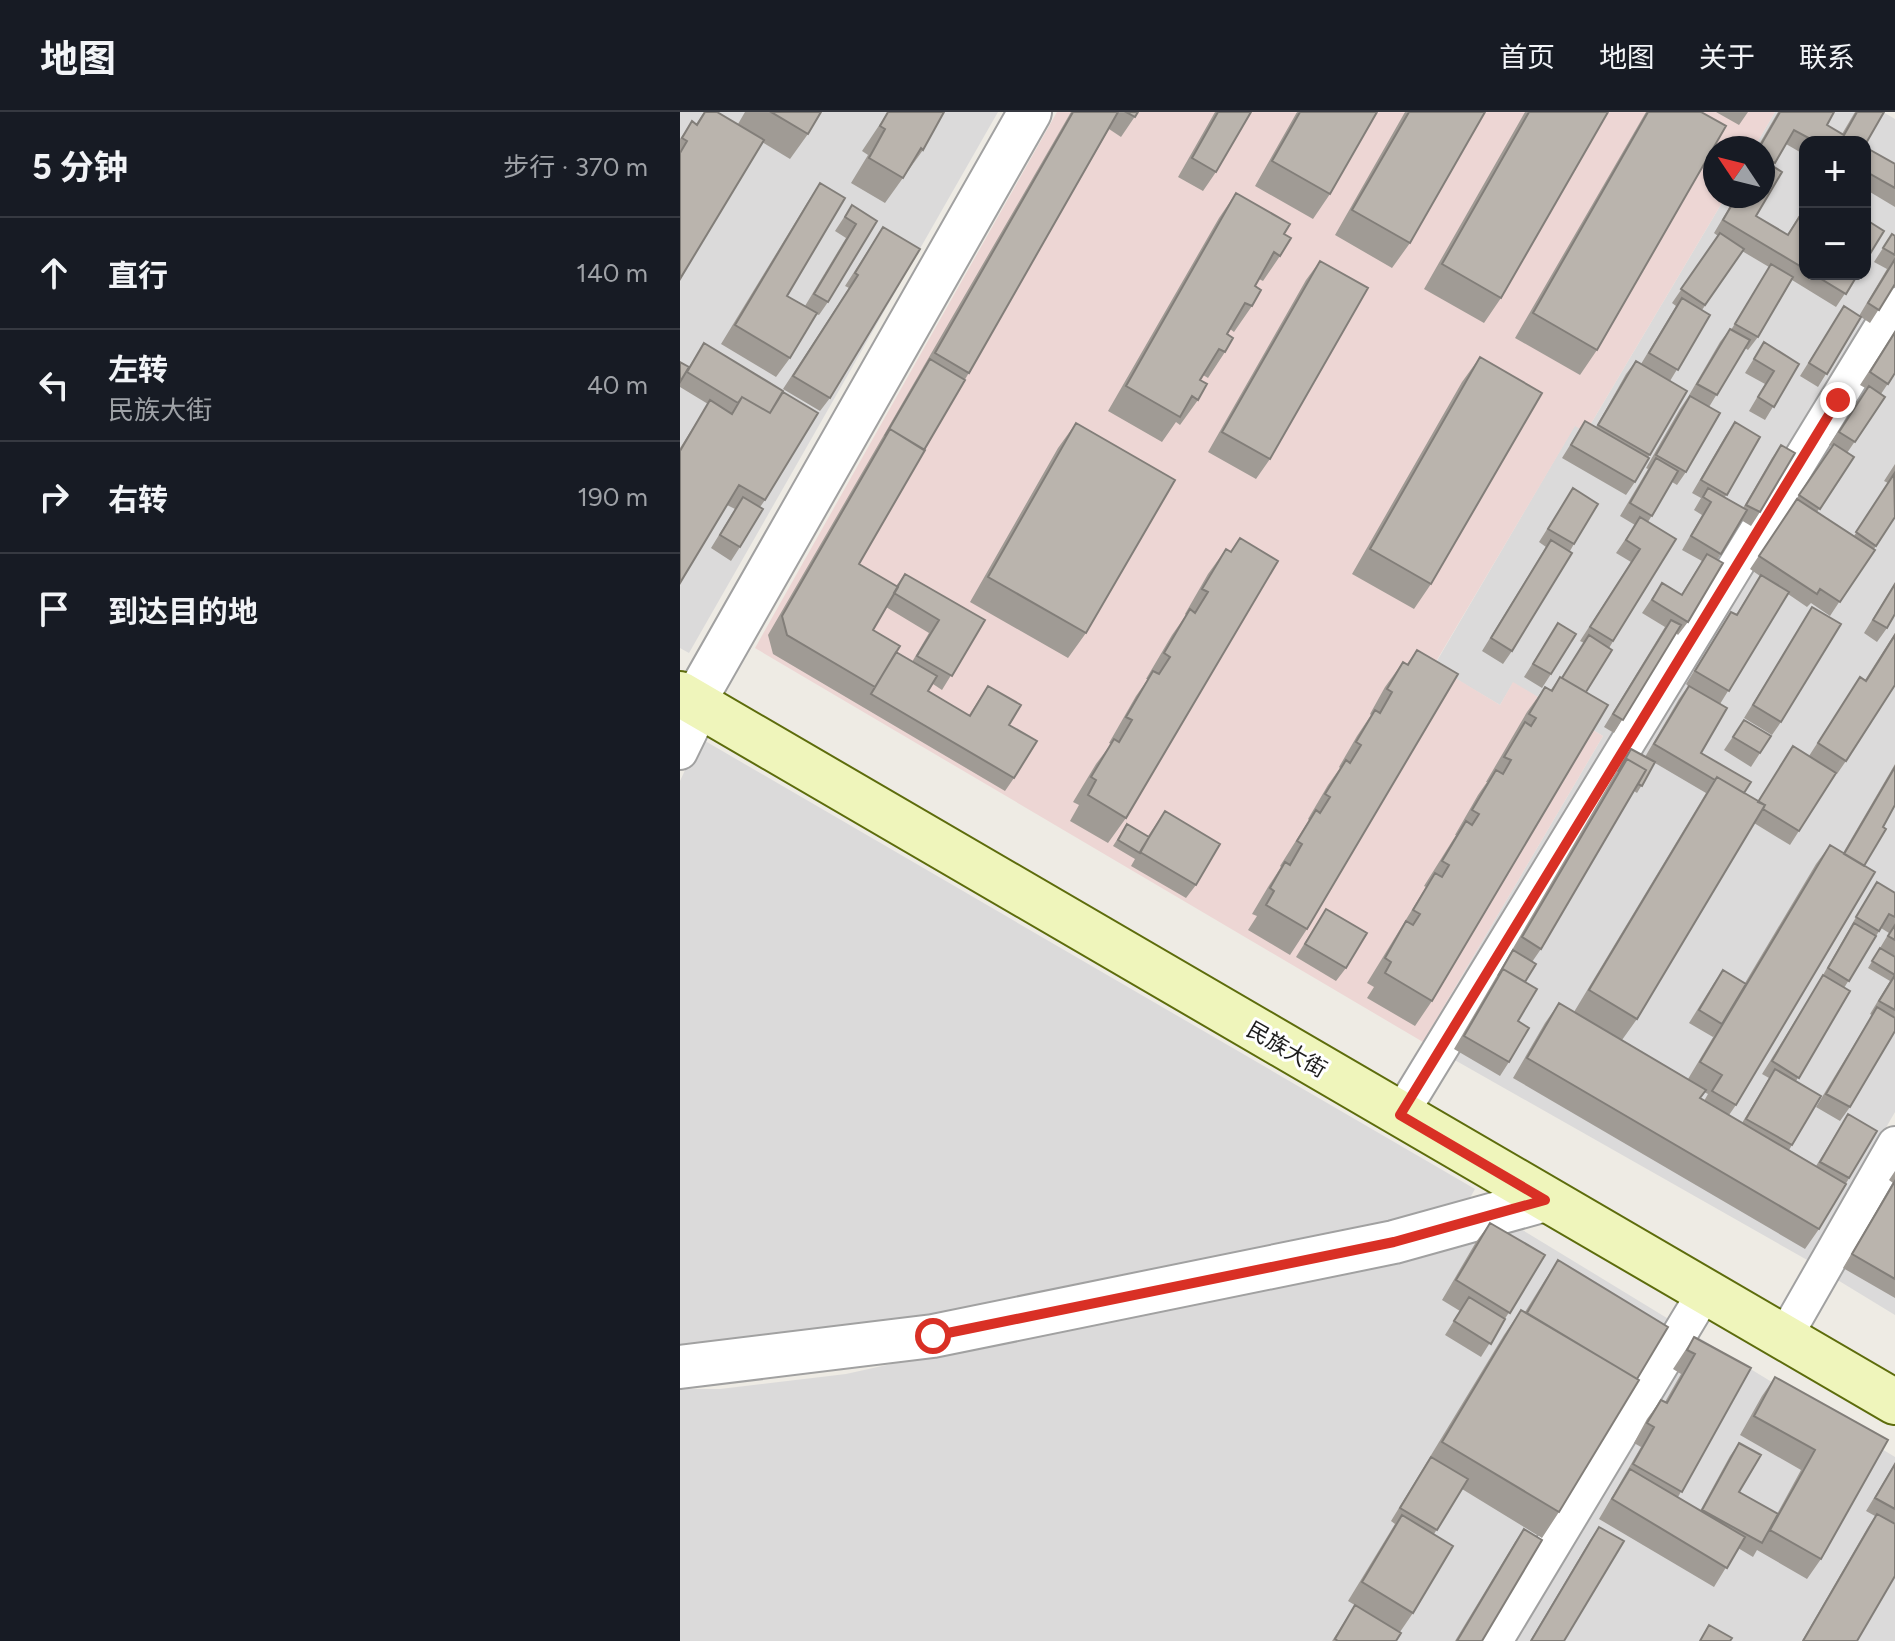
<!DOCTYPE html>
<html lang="zh">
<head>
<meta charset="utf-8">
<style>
  :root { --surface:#171b24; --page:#20242c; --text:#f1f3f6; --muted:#9ea1a6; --line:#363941 }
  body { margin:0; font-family:Figtree,"Noto Sans SC",sans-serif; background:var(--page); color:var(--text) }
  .controls { position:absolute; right:24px; top:24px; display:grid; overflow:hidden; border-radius:16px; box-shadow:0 2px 6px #0004 }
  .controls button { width:72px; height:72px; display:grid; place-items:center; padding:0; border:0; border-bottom:2px solid var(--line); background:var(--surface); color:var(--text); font:40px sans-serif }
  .compass { position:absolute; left:1023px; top:24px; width:72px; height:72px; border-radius:50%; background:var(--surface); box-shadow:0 2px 6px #0004; rotate:305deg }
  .stop { position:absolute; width:24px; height:24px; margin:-18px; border:6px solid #d93025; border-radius:50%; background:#fff }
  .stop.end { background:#d93025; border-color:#fff; box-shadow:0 2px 8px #0008 }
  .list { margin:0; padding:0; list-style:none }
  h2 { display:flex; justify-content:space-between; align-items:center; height:104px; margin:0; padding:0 32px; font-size:34px }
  h2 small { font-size:26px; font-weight:400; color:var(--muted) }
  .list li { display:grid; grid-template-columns:52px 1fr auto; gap:24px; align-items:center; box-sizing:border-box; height:112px; padding:0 32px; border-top:2px solid var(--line) }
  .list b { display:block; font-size:30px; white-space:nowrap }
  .list p { margin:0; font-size:26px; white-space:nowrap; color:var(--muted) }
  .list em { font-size:26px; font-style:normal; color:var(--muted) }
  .icon { flex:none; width:44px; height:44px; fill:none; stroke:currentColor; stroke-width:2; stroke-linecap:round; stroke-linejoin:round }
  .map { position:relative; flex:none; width:1215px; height:1529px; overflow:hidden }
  header { display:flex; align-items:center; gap:48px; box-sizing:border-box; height:112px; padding:0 40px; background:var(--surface); border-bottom:2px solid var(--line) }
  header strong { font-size:38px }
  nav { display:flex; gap:44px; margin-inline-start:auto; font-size:28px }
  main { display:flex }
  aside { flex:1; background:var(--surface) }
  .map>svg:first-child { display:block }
  .residential { fill:#dbdada; fill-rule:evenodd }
  .commercial { fill:#edd6d4 }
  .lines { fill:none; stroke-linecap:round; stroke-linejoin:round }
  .minor-casing { stroke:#a1a1a1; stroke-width:38 }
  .tertiary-casing { stroke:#a1a1a1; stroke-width:46 }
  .secondary-casing { stroke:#5d6c0c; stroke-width:48 }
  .minor { stroke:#fff; stroke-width:34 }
  .tertiary { stroke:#fff; stroke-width:42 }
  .secondary { stroke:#eff5bb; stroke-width:44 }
  .wall { fill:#a09b95; fill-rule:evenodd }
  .building { fill:#bab4ad; stroke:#827e79; stroke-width:2 }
  .route { stroke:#d93025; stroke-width:10 }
  .labels { text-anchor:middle; stroke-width:6; stroke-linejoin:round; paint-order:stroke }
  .street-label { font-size:22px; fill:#1d1d1d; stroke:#fff }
</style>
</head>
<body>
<header>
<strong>地图</strong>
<nav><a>首页</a><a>地图</a><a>关于</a><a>联系</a></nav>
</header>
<main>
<aside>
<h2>5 分钟<small>步行 · 370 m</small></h2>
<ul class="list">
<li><svg class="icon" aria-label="ahead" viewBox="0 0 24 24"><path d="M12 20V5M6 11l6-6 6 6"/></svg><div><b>直行</b></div><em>140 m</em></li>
<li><svg class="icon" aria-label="left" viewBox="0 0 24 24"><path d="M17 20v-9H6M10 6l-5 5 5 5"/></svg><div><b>左转</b><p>民族大街</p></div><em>40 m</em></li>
<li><svg class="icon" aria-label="right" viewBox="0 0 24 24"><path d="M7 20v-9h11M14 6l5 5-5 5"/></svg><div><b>右转</b></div><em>190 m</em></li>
<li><svg class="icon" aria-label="arrive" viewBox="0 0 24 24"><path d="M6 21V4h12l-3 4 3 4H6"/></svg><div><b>到达目的地</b></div></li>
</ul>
</aside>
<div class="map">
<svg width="1215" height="1529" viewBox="0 0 1215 1529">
  <rect width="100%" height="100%" fill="#eeebe4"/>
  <path class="residential" d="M0,0H318L9,541L0,536Z
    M1095,0H1203L1215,7V1000L1129,1149L743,930L923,624L833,571L820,593L754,554L895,313L906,320L1046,84H1083V36H1074ZM1125,30H1185V162H1125Z
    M20,626L795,1077L777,1109L352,1193L0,1243V669Z
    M1215,1052V1203L1151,1164Z
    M836,1114L1215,1345V1529H0V1277H40L166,1262Z"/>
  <path class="commercial" d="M377,0H1095L1074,36H1035V84H1046L906,320L895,314L754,553L820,593L833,570L923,624L743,930L75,536Z"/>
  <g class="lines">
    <g class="minor-casing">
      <path id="minor" d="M0,640L22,595
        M720,1003L1215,193
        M1104,1226L1215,1032
        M815,1529L1025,1180"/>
    </g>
    <g class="tertiary-casing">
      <path id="tertiary" d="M14,590L350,0
        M0,1255L253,1224L714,1130L865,1088"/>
    </g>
    <g class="secondary-casing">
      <path id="secondary" d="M0,582L1215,1290"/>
    </g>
    <use href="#minor" class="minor"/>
    <use href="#tertiary" class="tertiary"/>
    <use href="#secondary" class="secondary"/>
  </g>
  <path class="wall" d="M24,0L58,12L65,0H141L128,22L110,47L82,30L0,167V27L12,9L16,12Z
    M208,0L243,38L205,91L171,71L188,43L182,39Z
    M391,0H458L441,25L429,17L179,452L216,474L225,462L305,508L262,578L253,572L248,579L289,603L308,574L329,613L334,666L325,679L93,542L88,523ZM206,495L249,521L232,550L216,540L193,518Z
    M535,0H571L536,60L523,79L498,65Z
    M617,0H697L650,82L633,107L575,74Z
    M725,0H805L730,131L712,156L655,123Z
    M845,0H928L821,186L804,211L744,177Z
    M966,0H1021L917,238L900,263L835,226Z
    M1036,0H1068L1059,13Z
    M1098,0H1154L1147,13L1162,22L1175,0H1204L1185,33V30H1125V43L1106,32L1093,54L1102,60L1076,104L1107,123L1125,94V162H1178L1156,195L1112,168L1078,225L1068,238L1065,236L1029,295L1040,301L1006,360L997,373L992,370L968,410L996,427L929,536L932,538L906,580L928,593L752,889L735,914L687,886L694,875L687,871L746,775L744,774L776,723H775L798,683L807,670H806L847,600L865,575L870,579L880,565L882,566L904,531L900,529L951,450L936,441L955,413L940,404L968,357L966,356L1000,297L1008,285L1040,230L1050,217L1051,218L1089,155L1062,139L1022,198L1030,203L990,269L1007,279L968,346L955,370L946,383L882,346L905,309L916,315L946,262L956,249L961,252L996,194L992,191L1038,124L1034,121L1056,84H1083V36H1077Z
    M1185,35L1215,52V95L1185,77Z
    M140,71L107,184L125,194L166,126L155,119L172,93L197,109L148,190L139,203L136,202L110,246L96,265L41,232L127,91Z
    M556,81L604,122L600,144L583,169L579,167L575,174L572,194L554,220L550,217L547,222L545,240L528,266L523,263L520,268L518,288L500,313L496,310L482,330L428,299L539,106Z
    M203,115L150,286L140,299L103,277L169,176L165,174Z
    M1212,122L1215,124V172L1190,211L1181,205L1138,275L1120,264L1164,194L1179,204L1207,157L1194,150Z
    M640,149L590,347L576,367L528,340L626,168Z
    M1215,219V261L1201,282L1205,285L1167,341L1174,345L1137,400L1174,424L1208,371L1204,369L1215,352V405L1150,504L1131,491L1127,495L1108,482L1040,592L1021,641L1064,681L1078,689L1113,634L1129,644L1180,565L1185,568L1215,521V573L1166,649L1157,662L1156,661L1110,733L1074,711L957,907L942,928L1008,967L1035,922L1033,925L1009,911L1034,871L1043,858L1065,871L1136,752L1150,733L1163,741L1215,652V693L1203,715L1184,754L1056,993L1049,1003L1062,1011L1089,966L1082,962L1139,870L1188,784L1197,770L1215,781V919L1170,995L1160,1009L1136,995L1192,903L1190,902L1210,869L1188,856L1209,821L1201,816L1164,876L1170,879L1116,969L1141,984L1109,1038L1136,1054L1168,1002L1197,1019L1139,1117L1125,1137L833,966L865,911L879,891L894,900L1026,681L975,651L957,681L954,679L861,837L852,850L845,870L829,950L820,964L774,937L946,643L951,637L965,645L999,587L1008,574L1006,572L1042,514L1051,500L1056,503L1080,464L1070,457L1152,334L1149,333L1187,277L1180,273ZM1024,980L1028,982L1024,989L1020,986Z
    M1084,230L1119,252L1085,308L1069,299L1085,272L1065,261Z
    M24,231L103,279L85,388L80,395L60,435L51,449L31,436L55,397L47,393L0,471V336L28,292L0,275V250L9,255Z
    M800,245L751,472L734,497L672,462L782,270Z
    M1055,310L1080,325L1045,385L1063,396L1092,346L1101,333L1080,400L1071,414L1061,408L1037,448L1008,510L998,523L996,521L934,621L924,615L985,515L962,501L982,471L1001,483L1022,449L1002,438L1022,403L1014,398L1021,386L1012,381L1046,323Z
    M396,311L406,521L388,546L290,490L378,336Z
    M893,376L894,432L832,539L823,552L802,539L866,435L859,430Z
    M560,426L446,706L428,731L390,709L399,693L393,690L416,652L431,632L429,631L456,584L468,567H466L492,523L506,503L505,502L528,462L546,437L550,440Z
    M1215,471L1207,516L1197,530L1184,521Z
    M1132,495L1101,610L1092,623L1064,606Z
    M878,511L871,562L862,576L844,565Z
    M737,538L627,817L610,843L568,818L577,804L572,802L588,775L601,755L600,754L629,708L628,707L648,673L660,656L659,655L677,624L691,603L690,602L705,575L723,550L727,552Z
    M1064,608L1080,641L1071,655L1044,638Z
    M485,699L516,773L506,786L451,754L455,747L433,734L447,712L468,724Z
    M646,797L666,856L656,869L616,845Z
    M1215,1059V1186L1163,1156L1213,1071L1209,1068Z
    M810,1111L865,1143L801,1245L765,1223L780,1199L762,1188L796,1130Z
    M878,1148L879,1400L862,1426L782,1377L754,1422L733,1501L720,1520L668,1489L715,1412L711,1409L824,1223L841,1198L845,1200L865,1168Z
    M1014,1225L1071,1256L998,1385L1020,1399L1050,1344L1059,1331V1380L1097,1402L1121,1358L1060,1323L1082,1284L1095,1265L1208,1328L1141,1447L1127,1467L1077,1438L1073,1445L1058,1436L1034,1475L919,1407L961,1335L954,1331L967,1307L981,1288L985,1290L1001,1262L993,1257Z
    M1215,1351V1464L1177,1529H1122L1188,1415L1195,1404L1186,1399Z
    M919,1415L884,1529H850L910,1428Z
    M844,1417L802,1529H775L835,1430Z
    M675,1493L716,1529H652Z"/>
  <path class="building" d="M25,0H37L84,28L0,167V41L7,29L2,26L12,9L17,13Z
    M91,0H141L128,22Z
    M208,0H264L243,38L241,36L223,66L189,46L205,17L200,14Z
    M393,0H438L289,261L255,241Z
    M446,0H458L455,5Z
    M538,0H571L536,60L512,46Z
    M620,0H697L650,82L592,49Z
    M729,0H805L730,131L672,98Z
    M849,0H928L821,186L762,152Z
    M968,0H1021L1046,14L917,238L853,201Z
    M1100,0H1154L1147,13L1164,23L1177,0H1204L1185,33V30H1136L1114,18L1095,51L1083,44V36H1079Z
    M1185,35L1215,52V76L1185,59Z
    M1083,48L1102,60L1076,104L1108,123L1125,96V157L1043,108L1057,84H1083Z
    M140,71L165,86L107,184L137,201L110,246L55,213Z
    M556,81L610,112L604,122L611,126L600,144L594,140L575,174L581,178L572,194L565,191L547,222L553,226L545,240L539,237L520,268L527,272L518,288L512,284L500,305L446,274Z
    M172,93L197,109L148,190L134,182L176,112L165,105Z
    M1185,107L1204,119L1185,150Z
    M203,115L240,137L150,286L113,264L178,163L175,161Z
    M1040,121L1064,137L1025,193L1001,177Z
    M1212,122L1215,124V143L1203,136Z
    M1215,147V172L1199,198L1188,191Z
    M640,149L688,176L590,347L542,320Z
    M1091,152L1113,165L1078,225L1055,212Z
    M1133,162H1178L1166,182Z
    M1002,186L1030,203L998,258L969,241Z
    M1164,194L1181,205L1147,262L1129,251Z
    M1050,217L1070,228L1037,283L1017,272Z
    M1215,220V261L1208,272L1190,260Z
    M1084,230L1119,252L1094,295L1078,285L1094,259L1074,247Z
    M24,231L103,279L90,301L62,285L58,291L7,260Z
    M800,245L862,281L751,472L690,437Z
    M250,247L285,268L244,338L210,317L205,324Z
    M956,249L1007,279L970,343L918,313Z
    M0,250L9,255L0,270Z
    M1189,274L1205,285L1175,330L1159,320Z
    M103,280L138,301L85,388L59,373L0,471V339L30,288L52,302L62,285L90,301Z
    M1010,284L1040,301L1006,360L976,343Z
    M905,309L969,346L955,370L891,333Z
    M1055,310L1080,325L1047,383L1021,368Z
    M396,311L495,368L406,521L308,465Z
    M210,317L245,338L179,452L218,475L193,518L220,534L195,575L107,523L102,504Z
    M1154,332L1174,345L1140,397L1119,383Z
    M1101,333L1115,341L1080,400L1066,393Z
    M976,346L998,359L972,404L950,391Z
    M1214,362L1215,405L1196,434L1176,420Z
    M893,376L918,392L894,432L868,417Z
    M1028,376L1067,398L1041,442L1011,424L1031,390L1023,385Z
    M63,385L83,397L60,435L40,423Z
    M1117,387L1195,438L1160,490L1140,477L1137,482L1079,444Z
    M960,405L996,427L933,529L910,515L960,437L946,428Z
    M560,426L598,449L446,706L408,683L416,668L411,665L434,627L439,630L452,608L446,605L473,559L479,562L490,545L484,541L510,497L515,501L528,480L522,477L546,437L551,440Z
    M871,428L892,441L832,539L811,526Z
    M1027,442L1043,451L1008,510L972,488L982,471L1002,483Z
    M225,462L305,508L272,564L237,544L259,508L214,481Z
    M1081,463L1109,480L1049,579L1015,559L1051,500L1057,503Z
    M1215,472V502L1207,516L1193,508Z
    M1132,495L1161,512L1101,610L1073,593Z
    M991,508L1001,513L943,608L933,602Z
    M878,511L896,522L871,562L853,552Z
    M909,523L932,538L906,580L882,566Z
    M1215,523V573L1166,649L1138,631L1180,565L1186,569Z
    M737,538L778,562L627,817L586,793L594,779L590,776L605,750L610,753L622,732L617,729L636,698L640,701L650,685L645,682L666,648L670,651L681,633L676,630L695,598L700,601L712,580L707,577L723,550L728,553Z
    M216,540L257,564L248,579L290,604L308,574L341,593L329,613L357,629L334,666L191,582Z
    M880,565L928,593L752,889L705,861L711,850L705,846L726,809L733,813L740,802L733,798L755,761L762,765L769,753L762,749L786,709L792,713L799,702L792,698L816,658L823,662L831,648L824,645L845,610L851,614L856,606L849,602L865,575L872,579Z
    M1009,574L1047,596L1021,641L1071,670L1064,681L1037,665L1035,668L974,632Z
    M1064,608L1091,624L1080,641L1053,625Z
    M1113,634L1156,661L1119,719L1083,697L1085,693L1078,690Z
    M951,637L975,650L962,674L958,672L966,658L947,647L938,660Z
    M947,647L966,658L861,837L842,825Z
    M1215,655V693L1203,715L1206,717L1184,754L1164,742Z
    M1037,665L1085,693L957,907L909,878Z
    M485,699L540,732L516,773L460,740Z
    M447,712L469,725L460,741L438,728Z
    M1150,733L1195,760L1056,993L1032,979L1042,963L1020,950Z
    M1197,770L1215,781V805L1209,802L1199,819L1176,805Z
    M646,797L687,821L666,856L625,832Z
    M1174,811L1196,824L1169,869L1148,856Z
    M1215,813V828L1208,824Z
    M1200,836L1215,845V863L1192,849Z
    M833,838L856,852L845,870L823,857L818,864Z
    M823,857L857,877L838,909L849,916L829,950L784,924Z
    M1043,858L1066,872L1042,912L1019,898Z
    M1143,863L1170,879L1119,966L1092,949Z
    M1215,863V898L1199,889Z
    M879,891L1026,978L1020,986L1166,1072L1139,1117L847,946Z
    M1197,895L1215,906V919L1170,995L1146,982Z
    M1095,957L1141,984L1112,1033L1066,1007Z
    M1168,1002L1197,1019L1169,1066L1140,1050Z
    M1215,1069V1167L1172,1142Z
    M810,1111L865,1143L830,1201L776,1168Z
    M878,1148L988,1215L957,1267L847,1201Z
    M789,1185L825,1207L811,1232L774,1209Z
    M841,1198L959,1268L879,1400L762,1330Z
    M1014,1225L1071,1256L1002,1380L953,1352L974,1315L967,1311L981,1288L987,1291L1015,1242L1007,1238Z
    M1095,1265L1208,1328L1141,1447L1090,1418L1135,1338L1074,1304Z
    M1059,1331L1081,1343L1059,1380L1098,1402L1082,1431L1022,1398Z
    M751,1345L788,1367L757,1418L720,1396Z
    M1215,1352V1397L1195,1386Z
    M950,1357L1065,1425L1047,1456L932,1387Z
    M1197,1402L1215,1412V1464L1177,1529H1123Z
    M722,1403L773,1434L733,1501L682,1470Z
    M919,1415L944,1429L884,1529H851Z
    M844,1417L862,1428L802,1529H777Z
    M675,1493L721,1521L716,1529H658L655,1527Z
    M1029,1513L1052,1526L1050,1529H1020Z"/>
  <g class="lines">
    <path class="route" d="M253,1224L714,1130L865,1088L720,1003L1158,288"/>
  </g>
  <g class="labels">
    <g class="street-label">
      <text transform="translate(607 937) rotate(30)" y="8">民族大街</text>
    </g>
  </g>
</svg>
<div class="controls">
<button>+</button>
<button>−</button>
</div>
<svg class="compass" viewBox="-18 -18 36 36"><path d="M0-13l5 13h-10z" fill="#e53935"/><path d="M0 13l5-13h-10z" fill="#9ea1a6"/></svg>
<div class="stop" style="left:253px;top:1224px"></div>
<div class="stop end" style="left:1158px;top:288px"></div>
</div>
</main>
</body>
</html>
